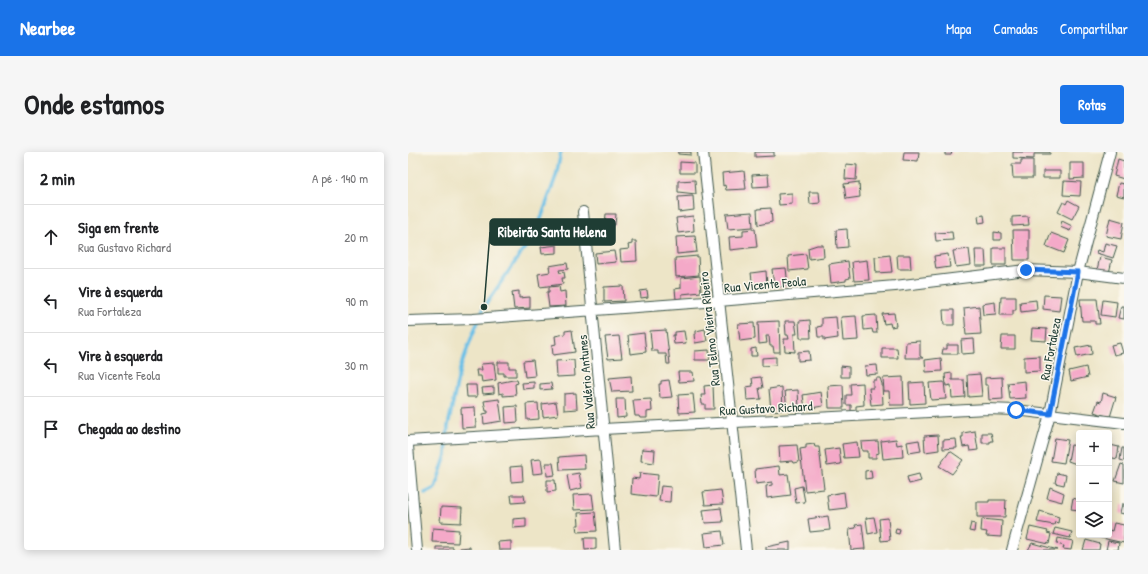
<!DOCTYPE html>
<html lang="pt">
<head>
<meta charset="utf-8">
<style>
  :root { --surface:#fff; --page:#f6f6f6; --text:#202124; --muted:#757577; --line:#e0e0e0; --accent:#1a73e8 }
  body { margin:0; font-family:"Patrick Hand",sans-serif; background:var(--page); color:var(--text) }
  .controls { position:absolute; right:12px; bottom:12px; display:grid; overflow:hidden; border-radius:4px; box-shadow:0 2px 10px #0003 }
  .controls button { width:36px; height:36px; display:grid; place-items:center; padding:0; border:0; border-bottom:1px solid var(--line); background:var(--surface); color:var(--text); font:20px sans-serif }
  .stop { position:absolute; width:12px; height:12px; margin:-9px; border:3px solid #1a73e8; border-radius:50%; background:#fff }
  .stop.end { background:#1a73e8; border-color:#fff; box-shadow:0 1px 4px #0008 }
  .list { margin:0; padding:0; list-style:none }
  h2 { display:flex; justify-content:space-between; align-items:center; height:52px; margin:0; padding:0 16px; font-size:17px }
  h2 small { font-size:13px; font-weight:400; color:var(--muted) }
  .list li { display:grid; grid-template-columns:26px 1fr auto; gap:12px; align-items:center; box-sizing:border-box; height:64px; padding:0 16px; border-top:1px solid var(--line) }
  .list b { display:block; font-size:15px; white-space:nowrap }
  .list p { margin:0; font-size:13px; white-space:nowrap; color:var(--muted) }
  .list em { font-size:13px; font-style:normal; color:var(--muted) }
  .icon { flex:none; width:22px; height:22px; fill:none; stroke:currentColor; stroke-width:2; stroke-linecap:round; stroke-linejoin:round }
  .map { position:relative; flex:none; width:716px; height:398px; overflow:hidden; border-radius:4px }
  header { display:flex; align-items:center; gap:24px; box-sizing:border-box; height:56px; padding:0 20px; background:var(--accent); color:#fff }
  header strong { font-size:19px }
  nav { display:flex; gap:22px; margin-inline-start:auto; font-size:14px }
  .intro { display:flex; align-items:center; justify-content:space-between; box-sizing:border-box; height:96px; padding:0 24px }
  h1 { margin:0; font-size:28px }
  .button { padding:10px 18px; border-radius:4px; background:var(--accent); color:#fff; font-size:14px; font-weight:700 }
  main { display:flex; gap:24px; padding:0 24px }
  aside { flex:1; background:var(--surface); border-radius:4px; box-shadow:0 2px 10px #0003 }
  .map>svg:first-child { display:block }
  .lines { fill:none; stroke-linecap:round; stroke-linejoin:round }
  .stream { stroke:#6bc0e7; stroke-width:3.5 }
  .building { fill:#f4a9c8 }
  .minor-casing { stroke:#3e564a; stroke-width:12 }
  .minor { stroke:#fff; stroke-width:10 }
  .route { stroke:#1a73e8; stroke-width:5 }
  .labels { text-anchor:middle; stroke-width:3; stroke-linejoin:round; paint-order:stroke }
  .street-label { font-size:13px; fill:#1f3d34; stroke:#fbf7ec }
  .leader { fill:none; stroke:#1f3d34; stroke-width:1.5 }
  .callout-dot { fill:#1f3d34; stroke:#fbf7ec; stroke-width:1.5 }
  .callout { fill:#1f3d34; stroke:#1f3d34; stroke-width:1.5 }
  .callout-label { font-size:14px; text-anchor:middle; font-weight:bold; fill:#fff }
</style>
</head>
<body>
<header>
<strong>Nearbee</strong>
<nav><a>Mapa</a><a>Camadas</a><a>Compartilhar</a></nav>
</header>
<div class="intro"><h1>Onde estamos</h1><a class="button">Rotas</a></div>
<main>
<aside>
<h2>2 min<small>A pé · 140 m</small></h2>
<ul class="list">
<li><svg class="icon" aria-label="ahead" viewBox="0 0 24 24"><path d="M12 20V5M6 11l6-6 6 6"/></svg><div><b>Siga em frente</b><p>Rua Gustavo Richard</p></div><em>20 m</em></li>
<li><svg class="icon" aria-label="left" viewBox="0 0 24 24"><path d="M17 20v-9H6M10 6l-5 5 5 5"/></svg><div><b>Vire à esquerda</b><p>Rua Fortaleza</p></div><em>90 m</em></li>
<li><svg class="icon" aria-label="left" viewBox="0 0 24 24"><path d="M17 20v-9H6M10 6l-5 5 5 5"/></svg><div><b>Vire à esquerda</b><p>Rua Vicente Feola</p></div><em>30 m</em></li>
<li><svg class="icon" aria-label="arrive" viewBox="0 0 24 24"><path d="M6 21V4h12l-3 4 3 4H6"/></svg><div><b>Chegada ao destino</b></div></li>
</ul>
</aside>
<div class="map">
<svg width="716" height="398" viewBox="0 0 716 398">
  <rect width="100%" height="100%" fill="#fbf7ec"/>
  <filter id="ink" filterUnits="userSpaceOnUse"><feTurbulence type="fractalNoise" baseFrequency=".025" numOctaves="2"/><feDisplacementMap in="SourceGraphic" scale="8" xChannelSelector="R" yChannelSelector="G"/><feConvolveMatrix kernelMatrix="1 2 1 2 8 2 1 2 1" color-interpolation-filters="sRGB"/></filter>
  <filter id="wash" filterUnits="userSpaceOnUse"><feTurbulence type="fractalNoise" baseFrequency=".012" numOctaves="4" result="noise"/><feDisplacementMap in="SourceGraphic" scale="16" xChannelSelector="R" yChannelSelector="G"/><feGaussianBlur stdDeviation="0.9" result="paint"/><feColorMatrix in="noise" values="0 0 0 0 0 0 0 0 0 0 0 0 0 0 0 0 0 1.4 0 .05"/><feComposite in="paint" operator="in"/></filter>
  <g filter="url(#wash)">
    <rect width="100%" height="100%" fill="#ede5c7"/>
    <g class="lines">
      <path class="stream" d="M17,341L27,336L38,303L40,274L52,217L64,184L76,155L129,78L148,24L153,0"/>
    </g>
    <g id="blocks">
      <path class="building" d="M270,0H283V3L270,2Z
        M347,0H366V4L347,5Z
        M496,0H511L510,9L495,8Z
        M537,0H544L543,3H537Z
        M605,0H642V2H626V7L605,6Z
        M710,7L716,9V27L706,24Z
        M613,8H625V26H605L604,12H613Z
        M272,10L287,11V21H272Z
        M662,11H676V26L662,27Z
        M438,12L449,13L448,28L437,27Z
        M336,19L338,37L318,38L317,33L315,34L314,21Z
        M635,19H652V26H635Z
        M360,22L361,34L345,35L344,23Z
        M287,28L288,42L270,40V29Z
        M656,29L673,30L672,44L655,43Z
        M451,30L452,45L438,47L436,32Z
        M711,31L716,32V45L708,43Z
        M401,40H411L412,51L402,52Z
        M384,41V52L371,53L370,42Z
        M285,44L286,58L271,60L270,45Z
        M660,48L671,54L664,67L650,60L655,50L658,52Z
        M363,56L364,70L350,73L349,57Z
        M344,60L345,75L320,77L318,62Z
        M198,62H208L207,73L197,72Z
        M576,63L577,70L571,71L570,64Z
        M285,64L286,79L270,81L268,66Z
        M620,64L621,73L604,74V65Z
        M702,66L716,70L713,87L698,84Z
        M654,69L664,74L662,79L652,75Z
        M347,77L349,95L322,98L321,85L335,84V78Z
        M439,77L440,95L429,96L428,78Z
        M605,78H621V108H606Z
        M544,80L545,88L528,89L527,81Z
        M586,80L593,81V88H586Z
        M643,81L661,88L656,101L638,94Z
        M287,84L289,100L269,102L268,85Z
        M224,89H228L229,109L213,110L212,98L221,97L220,93L224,92Z
        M697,91L709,94L705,106L688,101L689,98L695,100Z
        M149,93V101L134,102L133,95Z
        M409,93H415L416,105L401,107L400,96Z
        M585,96H598V113H585Z
        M561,97L563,113L548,115L545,99Z
        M567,98H577L578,114H568Z
        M206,99L208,110L188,112L187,101Z
        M398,102L400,117L381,119L380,104Z
        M540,102L542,115L528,117L526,104Z
        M482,103L484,120L468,121L467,105Z
        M489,103H502L503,117H490Z
        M290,104L291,123L268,125L267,106Z
        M692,105L704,108L701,121L689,118Z
        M459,108L461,128L446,129L444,110Z
        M440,109L442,126L438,127V129L423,131L421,112Z
        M159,111L160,117L151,118L152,121L156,120L157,126H154L155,132L132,135L130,122L142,120L141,114Z
        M378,116L380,134L366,135L364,117Z
        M358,119L359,135L345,136L343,121Z
        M292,124L293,140L274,142V146L268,147L267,137L273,136V126Z
        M151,134L152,140L157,139L158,154L141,155L139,140H141V135Z
        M215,134L216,149L196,150V135Z
        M239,138L240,145L233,146L232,139Z
        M111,139V146L122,145V156L106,157L104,140Z
        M636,143L653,144L651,159L635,157Z
        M593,145H608V158H605V163H592Z
        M672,147H689L692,172H687V169H674Z
        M628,148L629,158L613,160L612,150Z
        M695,148L709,150L707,165L693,163Z
        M587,150L588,162L575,163L574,152Z
        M571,154L573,182L558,183L556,156Z
        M713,154H716V167L710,166Z
        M535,158H546V173H536Z
        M486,161L488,174L483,175L482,171L476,172L474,162Z
        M468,163L469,181H465L464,177L456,178L455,164Z
        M448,164L450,188L435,189L433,165Z
        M428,165L430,186L416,188V185H410L409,175L414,174V166Z
        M402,168L403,186H392L391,169Z
        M371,169L372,200H366L365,194H362L361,184H358L359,191L351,192L350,170Z
        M377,169H387L389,182H386L387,200L377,199L376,187H381L380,183H378Z
        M346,171L347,187L332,189L330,172Z
        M624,176L639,177L638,189L623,188Z
        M297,177L299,189L287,191L286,182H288V179Z
        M164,178L167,200L145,203L144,193L148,192L147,184L157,182V179Z
        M258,178L262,212H259L258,202H250V199H244L242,179Z
        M276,179L278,191L266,192L265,183H267V180Z
        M236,181L238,200L222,202L220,183Z
        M211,184L214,206L200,207L197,185Z
        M594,184H607V197H593Z
        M566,187L567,201L554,202L553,188Z
        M512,189V204L515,206H497L498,190Z
        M712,191L715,201L706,203L703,193Z
        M539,193H550V202H534L535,197H539Z
        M683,193L684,202L669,205L667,196Z
        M348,196L349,204H343V197Z
        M474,196H489L490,206H474Z
        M301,198L302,208H287V199Z
        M401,199L402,208L390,209V200Z
        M632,204V219L616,220V205Z
        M368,205V213L354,214V206Z
        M533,206L534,219L518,220L517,208Z
        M125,208L127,224L117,225L115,209Z
        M166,208L167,224L149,225L148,209Z
        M90,210H101V216H108V224H96V221H90Z
        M86,211L88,228L74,230L73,224H69L68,218H74L73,212Z
        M469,213L470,222L458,223L457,214Z
        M433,214L441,215V225H433Z
        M678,215L680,225L663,229L661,219Z
        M270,220H285L286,229L271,230Z
        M544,221V228H556L557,245L544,246L543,233L538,234L537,222Z
        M572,222L574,244L560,245L559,223Z
        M223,224L224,239L204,240L201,226Z
        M353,225L355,236H351L353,247L339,248L338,235L345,234L344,226Z
        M495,225L496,253H482L481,239H476L475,226Z
        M594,225L595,247L581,248L580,233H577V226Z
        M468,226H472L474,232L475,252L463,253L461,236H465V228H468Z
        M105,228H109L110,231L107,232L108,243L95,244V241L91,242L90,231Z
        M261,228L264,245L252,246L251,232H253V229Z
        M617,229L618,246L602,247L600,231Z
        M126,230V236L115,237L114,231Z
        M516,230L517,251L502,252L501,231Z
        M536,230L538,247L523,248L521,231Z
        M143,231L144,237L132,238V232Z
        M455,231L456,253L448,254V260H443V253H438V243H443L442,232Z
        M58,233H68L69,245H59Z
        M305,233L306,257H297V252H294L293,243H297L296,234Z
        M435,233L436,256H421L420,234Z
        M86,235V241L75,242L74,236Z
        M374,235L375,258L363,259L361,237Z
        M390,238L391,257L379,258L377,239Z
        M413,240L415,254L397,257L395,243Z
        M168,241L169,257L156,258V242Z
        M695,241L708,245L702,265L686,260L690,249L693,250Z
        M285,242L287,260L271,261L270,243Z
        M91,247L94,269L76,272L75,262L80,261V259H78L76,249Z
        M208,247H217L218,265L209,266Z
        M243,247L244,259L239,260V266H232L231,264H227L225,248Z
        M148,250L150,263L135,265L134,252Z
        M130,251L131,267L119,268L118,252Z
        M109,254L110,270L98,271L97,255Z
        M67,255L68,275L54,276L53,256Z
        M567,279L570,298L562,299L561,294L555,295L553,285H555V281Z
        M574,281H583L585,289H582V291H574Z
        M530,283L531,298L517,300L516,284Z
        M647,286L660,288L656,311L643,309Z
        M488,287L489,293L494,292L495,305L475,307L473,289Z
        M548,287L549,296L535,297V288Z
        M511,288L513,299L501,301L499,290Z
        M470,289L471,301L468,302V306H460V299H454L453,290Z
        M449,290L451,305L436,306L434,292Z
        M406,292L407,295H411L416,337L397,339L392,297L398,296V293Z
        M389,293L391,310L385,311L384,309L372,310L371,294Z
        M663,293L671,294V313L660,309Z
        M702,293L711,295L709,307L701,305Z
        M431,296L433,312L419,314L417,298Z
        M714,296H716V309L712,308Z
        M234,297L247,298L246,311L233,309Z
        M542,299L555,308L544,322L531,314Z
        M176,303L177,317L152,318L151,305Z
        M133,307L135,321L125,322L123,308Z
        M138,311H145L147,323L139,324Z
        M713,312L716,313V331L707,329Z
        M114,314L115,329L103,330L102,315Z
        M371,314L372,323L380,322L383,343L359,346L358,334L364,333V330L348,332L347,317Z
        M463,318L464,326L457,327V319Z
        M171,321L174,336L162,339L159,323Z
        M232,321L250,323L248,345L223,342L224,326L231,327Z
        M649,321L658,323L656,333L647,331Z
        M511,322L513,329L501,332L499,325Z
        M139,328H147L148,339L139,340Z
        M253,334L263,335L262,350L251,349Z
        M394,334L397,350L388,351L386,336Z
        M642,335L656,341L654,350L639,346Z
        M313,338L315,352L297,353L295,340Z
        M436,340L438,356L421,358L419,343Z
        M184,342L186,357L166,358L165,343Z
        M103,343H116L117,350L104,351Z
        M665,346L671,348V358L663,357Z
        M581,348H598L597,365H569V350H581Z
        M714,352H716V362L712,361Z
        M33,355L54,356L53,371L32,370Z
        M313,356L315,370L297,371L295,358Z
        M632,359L651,365L650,371L647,370L646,373L629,370Z
        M187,360L189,379L169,380L168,373H171L170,361Z
        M420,364L422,378L402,380L400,367Z
        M466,365L469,380L460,382L458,366Z
        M118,366V375L105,376V367Z
        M480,366L482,388L473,389L471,367Z
        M574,367L594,369L593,385L578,384L579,380L573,379Z
        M563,371L567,372L566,380L561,379Z
        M706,371L716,373V391L689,385L690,383H701V378L704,379Z
        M454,372L457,397L443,398L441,377L448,376L447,373Z
        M622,375L640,379L639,381L643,382L641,392L619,387Z
        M25,376L51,378L50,391L24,390Z
        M488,376L492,377L491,382L487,381Z
        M647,376L664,380L662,386L645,382Z
        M314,379L316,393L298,395L296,381Z
        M176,386H188V397L177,398Z
        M650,386L665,389L663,398L655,397L656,394L649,392Z
        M678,388L692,392L691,398H675Z
        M103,389V398H91L90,390Z
        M700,389L711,391L710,398H698Z
        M382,390V398H358V395Z
        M624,391L650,398H620Z
        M28,395H45V398H28Z
        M62,395V398H52V396Z"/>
    </g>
  </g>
  <g filter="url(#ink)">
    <use href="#blocks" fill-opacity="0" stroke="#3e564a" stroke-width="1"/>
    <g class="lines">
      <g class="minor-casing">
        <path id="minor" d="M295,0L338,398
          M175,60L207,398
          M0,169L65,167L311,149L487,134L618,118L670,120L716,126
          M0,289L195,277L579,257L608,258L716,271
          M0,294L9,398
          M604,398L642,262L670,120L702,0"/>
      </g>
      <use href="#minor" class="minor"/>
    </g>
  </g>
  <g class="lines" filter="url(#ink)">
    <path class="route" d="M608,258L642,262L670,120L618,118"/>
  </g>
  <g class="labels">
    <g class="street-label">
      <text transform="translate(357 132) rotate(-5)" y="5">Rua Vicente Feola</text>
      <text transform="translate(301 177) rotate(-96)" y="5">Rua Telmo Vieira Ribeiro</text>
      <text transform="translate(642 197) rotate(-79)" y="5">Rua Fortaleza</text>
      <text transform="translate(178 230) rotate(-95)" y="5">Rua Valério Antunes</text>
      <text transform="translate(358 256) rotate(-3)" y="5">Rua Gustavo Richard</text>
    </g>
  </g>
  <path class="leader" d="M76 155L82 80"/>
  <circle class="callout-dot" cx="76" cy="155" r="4"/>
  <rect class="callout" x="82" y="67" width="125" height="26" rx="4"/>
  <g class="callout-label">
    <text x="144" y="85">Ribeirão Santa Helena</text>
  </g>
</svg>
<div class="controls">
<button>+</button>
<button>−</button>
<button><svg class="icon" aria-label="layers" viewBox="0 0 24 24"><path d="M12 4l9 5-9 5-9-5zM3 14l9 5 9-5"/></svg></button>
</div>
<div class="stop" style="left:608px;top:258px"></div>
<div class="stop end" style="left:618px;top:118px"></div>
</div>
</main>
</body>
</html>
